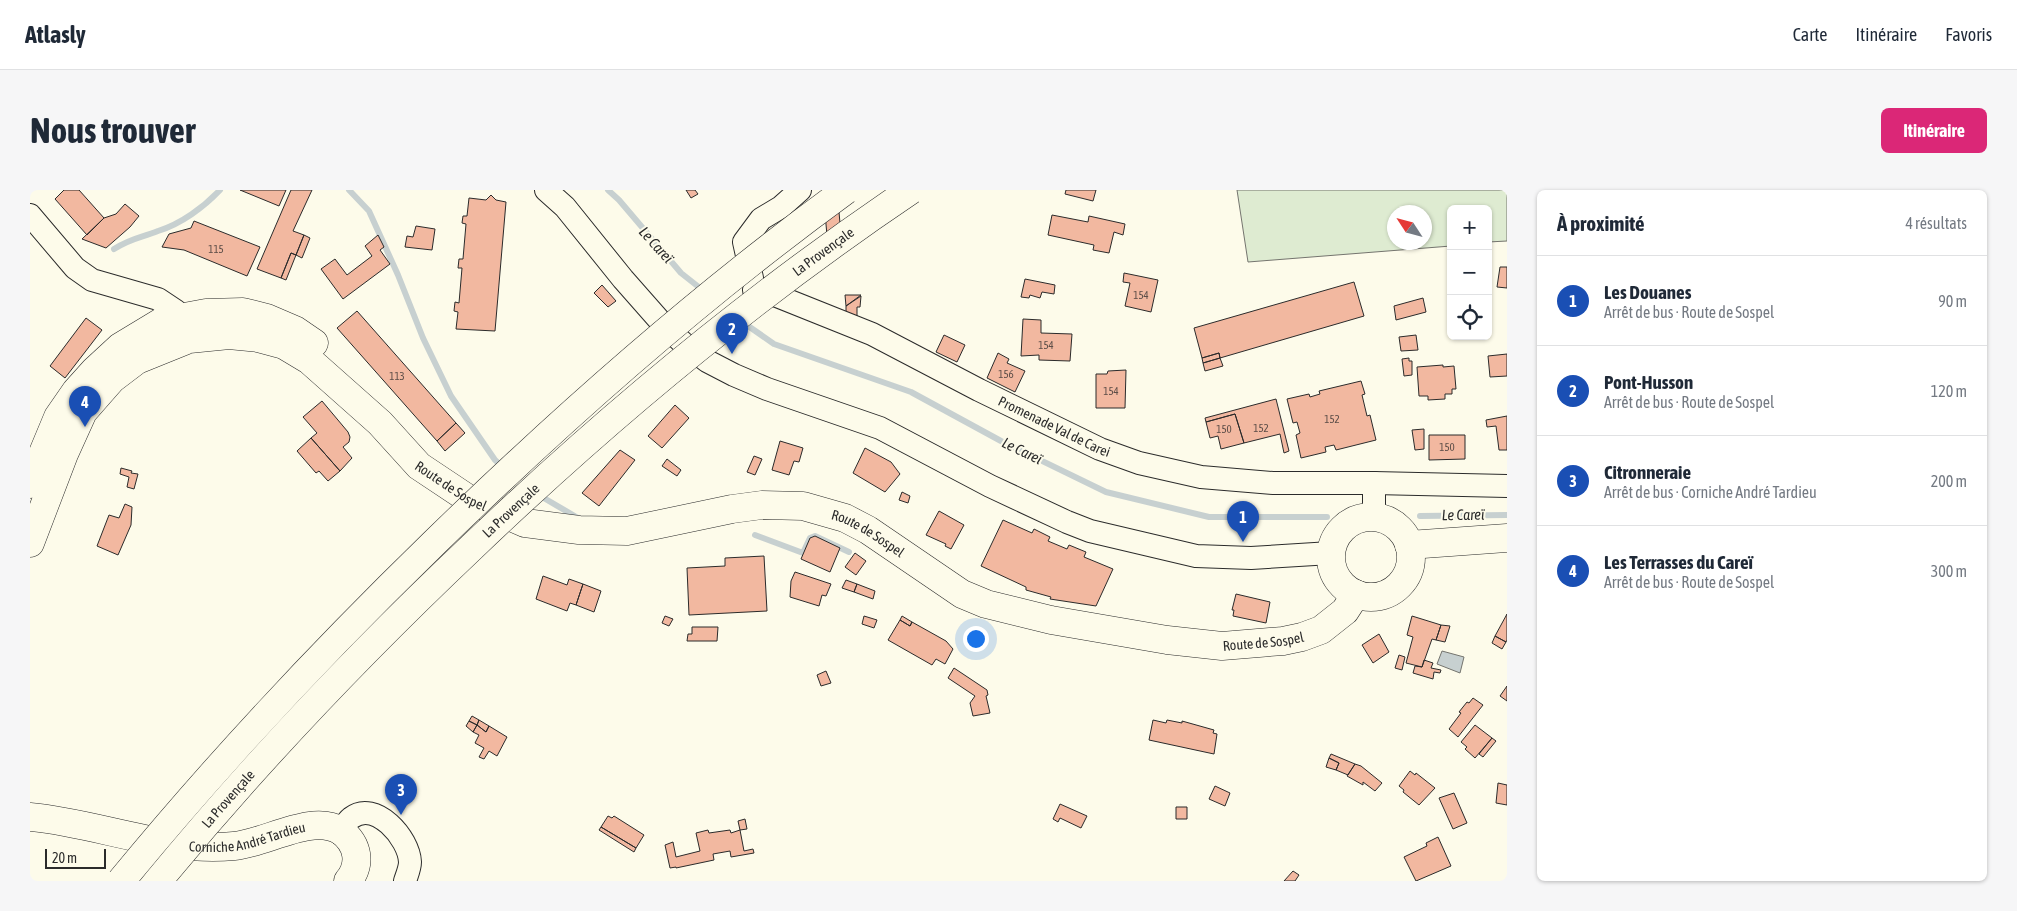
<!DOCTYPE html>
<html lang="fr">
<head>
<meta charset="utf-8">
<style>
  :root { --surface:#fff; --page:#f6f6f7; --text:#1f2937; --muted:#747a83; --line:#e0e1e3; --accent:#db2777 }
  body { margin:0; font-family:"Asap Condensed",sans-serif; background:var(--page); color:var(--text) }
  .controls { position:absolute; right:15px; top:15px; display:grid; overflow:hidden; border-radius:8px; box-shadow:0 1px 4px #0004 }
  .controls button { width:45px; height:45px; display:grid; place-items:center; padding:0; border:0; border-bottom:1px solid var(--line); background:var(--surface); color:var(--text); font:25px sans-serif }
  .compass { position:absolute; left:1357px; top:15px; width:45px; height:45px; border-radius:50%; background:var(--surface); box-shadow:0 1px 4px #0004; rotate:306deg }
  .scale { position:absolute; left:15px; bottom:12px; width:61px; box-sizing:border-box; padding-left:5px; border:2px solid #2b2b2b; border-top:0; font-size:14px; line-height:18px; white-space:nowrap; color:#2b2b2b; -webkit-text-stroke:4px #fdfbea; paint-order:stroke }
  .you { position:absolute; left:945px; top:448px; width:18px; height:18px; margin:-12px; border:4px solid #fff; border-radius:50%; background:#1a73e8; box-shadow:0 0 0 8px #1a73e833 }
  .badge { display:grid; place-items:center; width:32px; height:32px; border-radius:50%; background:var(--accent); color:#fff; font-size:16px; font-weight:700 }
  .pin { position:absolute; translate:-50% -41px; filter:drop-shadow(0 1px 2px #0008) }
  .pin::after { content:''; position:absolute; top:26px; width:18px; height:15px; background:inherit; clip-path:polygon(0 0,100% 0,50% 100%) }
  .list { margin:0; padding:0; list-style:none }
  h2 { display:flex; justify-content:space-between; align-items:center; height:65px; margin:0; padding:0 20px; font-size:21px }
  h2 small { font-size:16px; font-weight:400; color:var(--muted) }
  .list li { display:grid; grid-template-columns:32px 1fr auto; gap:15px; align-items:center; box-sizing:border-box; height:90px; padding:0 20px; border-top:1px solid var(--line) }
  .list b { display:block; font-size:19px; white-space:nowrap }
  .list p { margin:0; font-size:16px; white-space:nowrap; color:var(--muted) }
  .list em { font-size:16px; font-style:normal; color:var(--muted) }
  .icon { flex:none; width:28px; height:28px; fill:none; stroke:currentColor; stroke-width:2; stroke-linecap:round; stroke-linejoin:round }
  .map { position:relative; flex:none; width:1477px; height:691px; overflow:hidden; border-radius:8px }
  header { display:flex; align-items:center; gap:30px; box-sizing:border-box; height:70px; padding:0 25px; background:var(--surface); border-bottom:1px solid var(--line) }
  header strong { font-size:24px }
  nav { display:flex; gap:28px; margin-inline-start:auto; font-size:18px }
  .intro { display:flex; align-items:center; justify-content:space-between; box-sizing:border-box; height:120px; padding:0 30px }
  h1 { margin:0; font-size:35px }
  .button { padding:12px 22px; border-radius:8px; background:var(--accent); color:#fff; font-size:18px; font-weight:700 }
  main { display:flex; gap:30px; padding:0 30px }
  aside { flex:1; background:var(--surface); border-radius:8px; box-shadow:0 1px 4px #0004 }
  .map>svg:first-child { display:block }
  .green { fill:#deebd1; stroke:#74746e; fill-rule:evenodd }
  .water { fill:#c7d0d0; stroke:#74746e }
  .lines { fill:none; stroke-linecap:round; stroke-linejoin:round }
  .stream { stroke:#c7d0d0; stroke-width:6 }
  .building { fill:#f2b8a0; stroke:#2b2b2b }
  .minor-casing { stroke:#2b2b2b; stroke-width:24 }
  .major-casing { stroke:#2b2b2b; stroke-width:29 }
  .highway-casing { stroke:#2b2b2b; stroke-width:29 }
  .minor { stroke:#fdfbea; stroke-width:22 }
  .major { stroke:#fdfbea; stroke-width:28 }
  .highway { stroke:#fdfbea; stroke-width:28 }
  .highway-bridge-casing { stroke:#2b2b2b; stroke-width:29; stroke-linecap:butt }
  .highway-bridge { stroke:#fdfbea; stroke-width:28 }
  .labels { text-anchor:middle; stroke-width:4; stroke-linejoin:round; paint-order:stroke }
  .number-label { font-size:11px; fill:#5d4e48 }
  .street-label { font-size:14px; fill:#2b2b2b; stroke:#fdfbea }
  .water-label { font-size:15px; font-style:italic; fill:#2b2b2b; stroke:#fdfbea }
</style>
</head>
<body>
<header>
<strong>Atlasly</strong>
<nav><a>Carte</a><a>Itinéraire</a><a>Favoris</a></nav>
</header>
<div class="intro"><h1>Nous trouver</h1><a class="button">Itinéraire</a></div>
<main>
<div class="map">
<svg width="1477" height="691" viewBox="0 0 1477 691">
  <rect width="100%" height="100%" fill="#fdfbea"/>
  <path class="green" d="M1207,0H1477V51L1458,52V19H1421V56L1218,72ZM1364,22H1394V52H1364Z"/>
  <path class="water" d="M1412,461L1434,467L1430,483L1407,474Z"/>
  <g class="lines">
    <path class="stream" d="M319,0L339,21L368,85L393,148L421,206L465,270L474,278
      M578,0L589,10L651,83L675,102
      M84,59C101,48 110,48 128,41C151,34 174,17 190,0
      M711,131L744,154L881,202L971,251L1076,302L1179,327H1297
      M507,304L548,328
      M1390,326L1477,325
      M725,345L773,363L780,348L785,346L819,362"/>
  </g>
  <path class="building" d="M34,0H49L74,28L57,45L25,9Z
    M210,0H256L249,16Z
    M261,0H282L263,41L274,45L266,65L261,63L251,88L227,79Z
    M656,0H665L668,4L661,8Z
    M1036,0H1066L1063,11L1035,4Z
    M461,5L466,10L476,12L465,141L426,139L428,122L424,121L425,112L429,113L432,78H428L429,69H433L436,34L432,33L433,26H437L439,8L456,10Z
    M95,14L109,26L100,37L76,58L52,49L74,28L86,24Z
    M809,22L812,56L798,57L795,23Z
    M1022,25L1058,32L1059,26L1095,34L1093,45L1084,42L1079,63L1063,60L1064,55L1018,45Z
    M164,31L230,57L217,86L154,60L132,57L139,44L161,38Z
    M386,36L405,39L402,60L375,57L377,46L383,47Z
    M274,45L280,48L272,68L266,65Z
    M348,45L354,57L350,60L360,74L313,109L291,79L305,69L317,85L342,66L335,56Z
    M261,63L266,65L256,90L251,88Z
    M1470,77H1477V98L1467,97Z
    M1094,83L1128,90L1121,122L1095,116L1100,93L1093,92Z
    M995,89L1025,95L1024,104L1012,102L1010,108L1000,105L999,108L991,107Z
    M1324,92L1334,126L1190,168L1189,163L1172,168L1164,138Z
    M572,95L586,111L578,117L564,103Z
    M815,105H831L816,116Z
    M831,106L830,117H827V128L816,124V116Z
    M1393,108L1396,122L1366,130L1364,116Z
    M327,121L426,233L407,251L307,138Z
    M56,128L72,140L35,188L20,176Z
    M993,129L1011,130V143L1042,144L1040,171L1009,170V165L991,166Z
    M914,145L935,155L927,172L906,162Z
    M1386,145L1388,160L1371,161L1369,147Z
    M968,163L979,169L977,173L995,181L985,202L957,188Z
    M1189,163L1190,168L1173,173L1172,168Z
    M1477,164V186L1460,187L1458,166Z
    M1190,168L1193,176L1175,181L1173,173Z
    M1379,168V171H1382V185L1374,186L1372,169Z
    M1413,175V177L1424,176L1426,199H1422V204H1415V209L1398,210V206H1389L1387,177Z
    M1096,180L1095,218H1066V184H1077L1078,181Z
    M1331,191L1335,204L1332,205L1337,226L1340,225L1346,250L1306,260L1304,255L1295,257L1296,262L1271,268L1266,245L1270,243L1267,232L1263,233L1257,209L1279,204L1280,207L1290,204L1289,201Z
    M1246,209L1259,261L1254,263L1250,244L1214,253L1205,224L1176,232L1175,228Z
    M292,211L318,242L320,247L319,252L313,257L322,268L310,281L281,248L287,243L273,227Z
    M645,215L659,228L632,258L618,246Z
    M1205,224L1214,253L1191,259L1188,246L1180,248L1176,232Z
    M1477,226V260H1469L1466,236L1457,237L1456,230Z
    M426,233L435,243L415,261L407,251Z
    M1394,239V259L1385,260L1382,240Z
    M1399,245H1435V269L1399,270Z
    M281,248L310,281L298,291L289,281L286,283L267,261Z
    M750,251L773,258L769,272L764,271L759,285L742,280Z
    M835,258L861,272L870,284L855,302L823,283Z
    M590,260L605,270L569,316L552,303Z
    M724,266L732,269L725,285L717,282Z
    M637,269L651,280L647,286L632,276Z
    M91,278L102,281L101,283L108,284L104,299L97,297L99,287L90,284Z
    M872,302L880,306L878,313L869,310Z
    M95,314L102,317L101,335L88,365L67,356L79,325L89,328Z
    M909,321L934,335L921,359L915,356L916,354L896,345Z
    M973,330L1002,343L1004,339L1020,347L1018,351L1037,359L1039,355L1056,362L1054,367L1083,379L1066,416L1020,409L1021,407L996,400V397L951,376Z
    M785,346L810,358L800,382L771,369L780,348Z
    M825,363L836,371L826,385L815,377Z
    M734,366L737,421L659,425L657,378L695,376V368Z
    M765,382L801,394L796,406L792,405L789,416L760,407L761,391Z
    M513,386L537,395L539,389L553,394L546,415L540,413L537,421L506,409Z
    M816,390L827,394L824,402L812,398Z
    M553,394L571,401L564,422L546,415Z
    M827,394L845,401L843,409L824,402Z
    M1206,404L1240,412L1236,433L1203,426L1204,420H1202Z
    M1477,424V450L1476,452L1465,446Z
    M635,426L643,429L639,436L632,433Z
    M834,426L847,430L844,438L832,434Z
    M872,426L882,432L880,436L870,430Z
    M1382,426L1411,435L1406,450L1402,449L1392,477L1376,473L1383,447L1377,445Z
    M870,430L880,436L882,432L916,451L923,459L915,474L906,469L902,475L858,450Z
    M1411,435L1420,436L1415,452L1406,450Z
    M662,437H688L687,451H657L658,444H662Z
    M1349,444L1359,462L1343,473L1332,455Z
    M1465,446L1476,452L1472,459L1462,453Z
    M1369,465L1375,467L1372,480L1365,478Z
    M1394,470L1403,473L1401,478L1411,480L1410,483L1404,482L1403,489L1383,483L1385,476L1392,477Z
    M924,478L957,500L958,505L956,506L960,523L943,526L940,513L945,506L918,488Z
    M796,481L801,493L791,496L787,485Z
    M1477,496V511L1470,506Z
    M1443,508L1453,515L1428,547L1419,539L1431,523L1429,522L1437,512L1439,513Z
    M442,526L449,530L447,535L439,531Z
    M449,530L459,536L456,542L447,535Z
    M1123,530L1136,533L1137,530L1152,533V531L1184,540L1183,543L1187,544L1184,564L1119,550Z
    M439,531L447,535L443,542L436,536Z
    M447,535L456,542L459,536L477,547L467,566L459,561L454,569L449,567L454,558L445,553L449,545L443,542Z
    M1445,535L1462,548L1445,568L1435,559L1437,557L1431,552Z
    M1462,548L1466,551L1453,567L1449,564Z
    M1301,564L1325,574L1318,585L1306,580L1309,573L1299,568Z
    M1299,568L1309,573L1306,580L1296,577Z
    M1325,574L1331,576L1352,593L1345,601L1333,592V595L1317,586Z
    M1380,581L1385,585L1386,583L1405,598L1389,615L1373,602L1374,600L1369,596Z
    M1468,593L1477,595V615L1466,613Z
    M1185,596L1200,603L1195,616L1179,609Z
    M1424,603L1437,633L1423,639L1409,608Z
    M1030,614L1057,626L1051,638L1030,628L1028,632L1023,629Z
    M1146,617H1157V629H1146Z
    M578,626L582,628L584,626L614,645L606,658L571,637Z
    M715,629L717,639L710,640L708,631Z
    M571,637L606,658L604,662L569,640Z
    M678,640L679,643L700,640L701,643L710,640L714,661L723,659L724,663L701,667L700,661L683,664L684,670L646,678V677L640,678L635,655L643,652L646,667L670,661L666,643Z
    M1408,647L1421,676L1386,691L1374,667L1397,656L1396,653Z
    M1263,681L1269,685L1265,691H1254Z"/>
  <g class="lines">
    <g class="minor-casing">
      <g id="minor">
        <path d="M516,0L535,17L593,89L630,131L652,152L677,171L704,185L737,199L850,238L960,296L1037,332L1060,341L1166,366L1221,368L1301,363"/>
        <path d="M0,25L45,78L62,90L128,109L146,121L155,139"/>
        <path d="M722,88L714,52L731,29L751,17L770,0"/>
        <path id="s1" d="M724,100L727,98L842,144L949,200L1070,259L1109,273L1171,287L1243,293H1344L1477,296"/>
        <path d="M1344,293V327"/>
        <path d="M311,641C314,637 317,631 321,628C345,609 379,648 380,672C380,678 377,685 375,691"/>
      </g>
    </g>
    <g class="major-casing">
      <g id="major">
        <path d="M0,294L28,227L46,201L64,181L90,157L133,131L176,123L213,122L237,128L265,140L284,153"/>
        <circle cx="1341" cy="367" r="40"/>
        <path id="s2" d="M0,353L34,264L53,222L82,189L107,170L159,149L199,145L228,148L254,155L279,170L350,233L389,276L440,310L495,333L549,340L597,341L702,319L732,315L773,316L815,328L838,340L932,404L956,414L1021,430L1137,450L1192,456L1253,451L1272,447L1291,440L1315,421L1326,404"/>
        <path d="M1379,355L1477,348"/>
        <path id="s3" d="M0,627C68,633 135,663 204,656C237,653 282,623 311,641"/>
      </g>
    </g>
    <g class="highway-casing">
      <path id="highway" d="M311,641C328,654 332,674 318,691"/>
    </g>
    <use href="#minor" class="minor"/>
    <use href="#major" class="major"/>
    <use href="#highway" class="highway"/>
    <g class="highway-bridge-casing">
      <g id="highway-bridge">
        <path d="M91,691C188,573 293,461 403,354C532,228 669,107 816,0"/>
        <path id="s4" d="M128,691C225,573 331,462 442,357C580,225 722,107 881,0"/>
      </g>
    </g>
    <use href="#highway-bridge" class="highway-bridge"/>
  </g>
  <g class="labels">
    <g class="number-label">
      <text x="186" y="63">115</text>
      <text x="1111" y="109">154</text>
      <text x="1016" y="159">154</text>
      <text x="976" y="188">156</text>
      <text x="367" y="190">113</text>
      <text x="1081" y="205">154</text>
      <text x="1302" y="233">152</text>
      <text x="1231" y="242">152</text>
      <text x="1194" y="243">150</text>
      <text x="1417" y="261">150</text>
    </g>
    <g class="street-label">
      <text dy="5" stroke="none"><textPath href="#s4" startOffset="918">La Provençale</textPath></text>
      <text dy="5" stroke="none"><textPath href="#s1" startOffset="332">Promenade Val de Carei</textPath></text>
      <text dy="5" stroke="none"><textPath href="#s2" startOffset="589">Route de Sospel</textPath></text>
      <text dy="5" stroke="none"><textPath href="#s4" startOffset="512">La Provençale</textPath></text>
      <text dy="5" stroke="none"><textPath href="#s2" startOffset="1024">Route de Sospel</textPath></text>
      <text dy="5" stroke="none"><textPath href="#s2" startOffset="1444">Route de Sospel</textPath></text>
      <text dy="5" stroke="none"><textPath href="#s4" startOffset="108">La Provençale</textPath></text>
      <text dy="5" stroke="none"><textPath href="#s3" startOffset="221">Corniche André Tardieu</textPath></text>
    </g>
    <g class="water-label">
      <text transform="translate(626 55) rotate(48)" y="5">Le Careï</text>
      <text transform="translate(992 261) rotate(26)" y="5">Le Careï</text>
      <text transform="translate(1433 325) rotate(-1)" y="5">Le Careï</text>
    </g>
  </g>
</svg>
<div class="controls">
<button>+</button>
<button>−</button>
<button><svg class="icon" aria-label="locate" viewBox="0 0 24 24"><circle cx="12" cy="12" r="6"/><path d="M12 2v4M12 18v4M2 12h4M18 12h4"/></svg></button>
</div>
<svg class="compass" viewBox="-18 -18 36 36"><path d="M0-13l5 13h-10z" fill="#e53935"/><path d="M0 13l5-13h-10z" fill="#747a83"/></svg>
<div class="scale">20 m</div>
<div class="you"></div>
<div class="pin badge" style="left:1213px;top:352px;background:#1a4fb4">1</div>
<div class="pin badge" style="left:702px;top:164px;background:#1a4fb4">2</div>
<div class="pin badge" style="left:371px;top:625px;background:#1a4fb4">3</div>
<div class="pin badge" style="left:55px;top:237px;background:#1a4fb4">4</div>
</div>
<aside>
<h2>À proximité<small>4 résultats</small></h2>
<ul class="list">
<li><span class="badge" style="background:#1a4fb4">1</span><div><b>Les Douanes</b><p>Arrêt de bus · Route de Sospel</p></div><em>90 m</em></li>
<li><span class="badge" style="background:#1a4fb4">2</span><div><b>Pont-Husson</b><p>Arrêt de bus · Route de Sospel</p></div><em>120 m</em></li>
<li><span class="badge" style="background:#1a4fb4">3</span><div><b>Citronneraie</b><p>Arrêt de bus · Corniche André Tardieu</p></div><em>200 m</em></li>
<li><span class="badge" style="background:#1a4fb4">4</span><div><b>Les Terrasses du Careï</b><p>Arrêt de bus · Route de Sospel</p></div><em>300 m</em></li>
</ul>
</aside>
</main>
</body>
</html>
